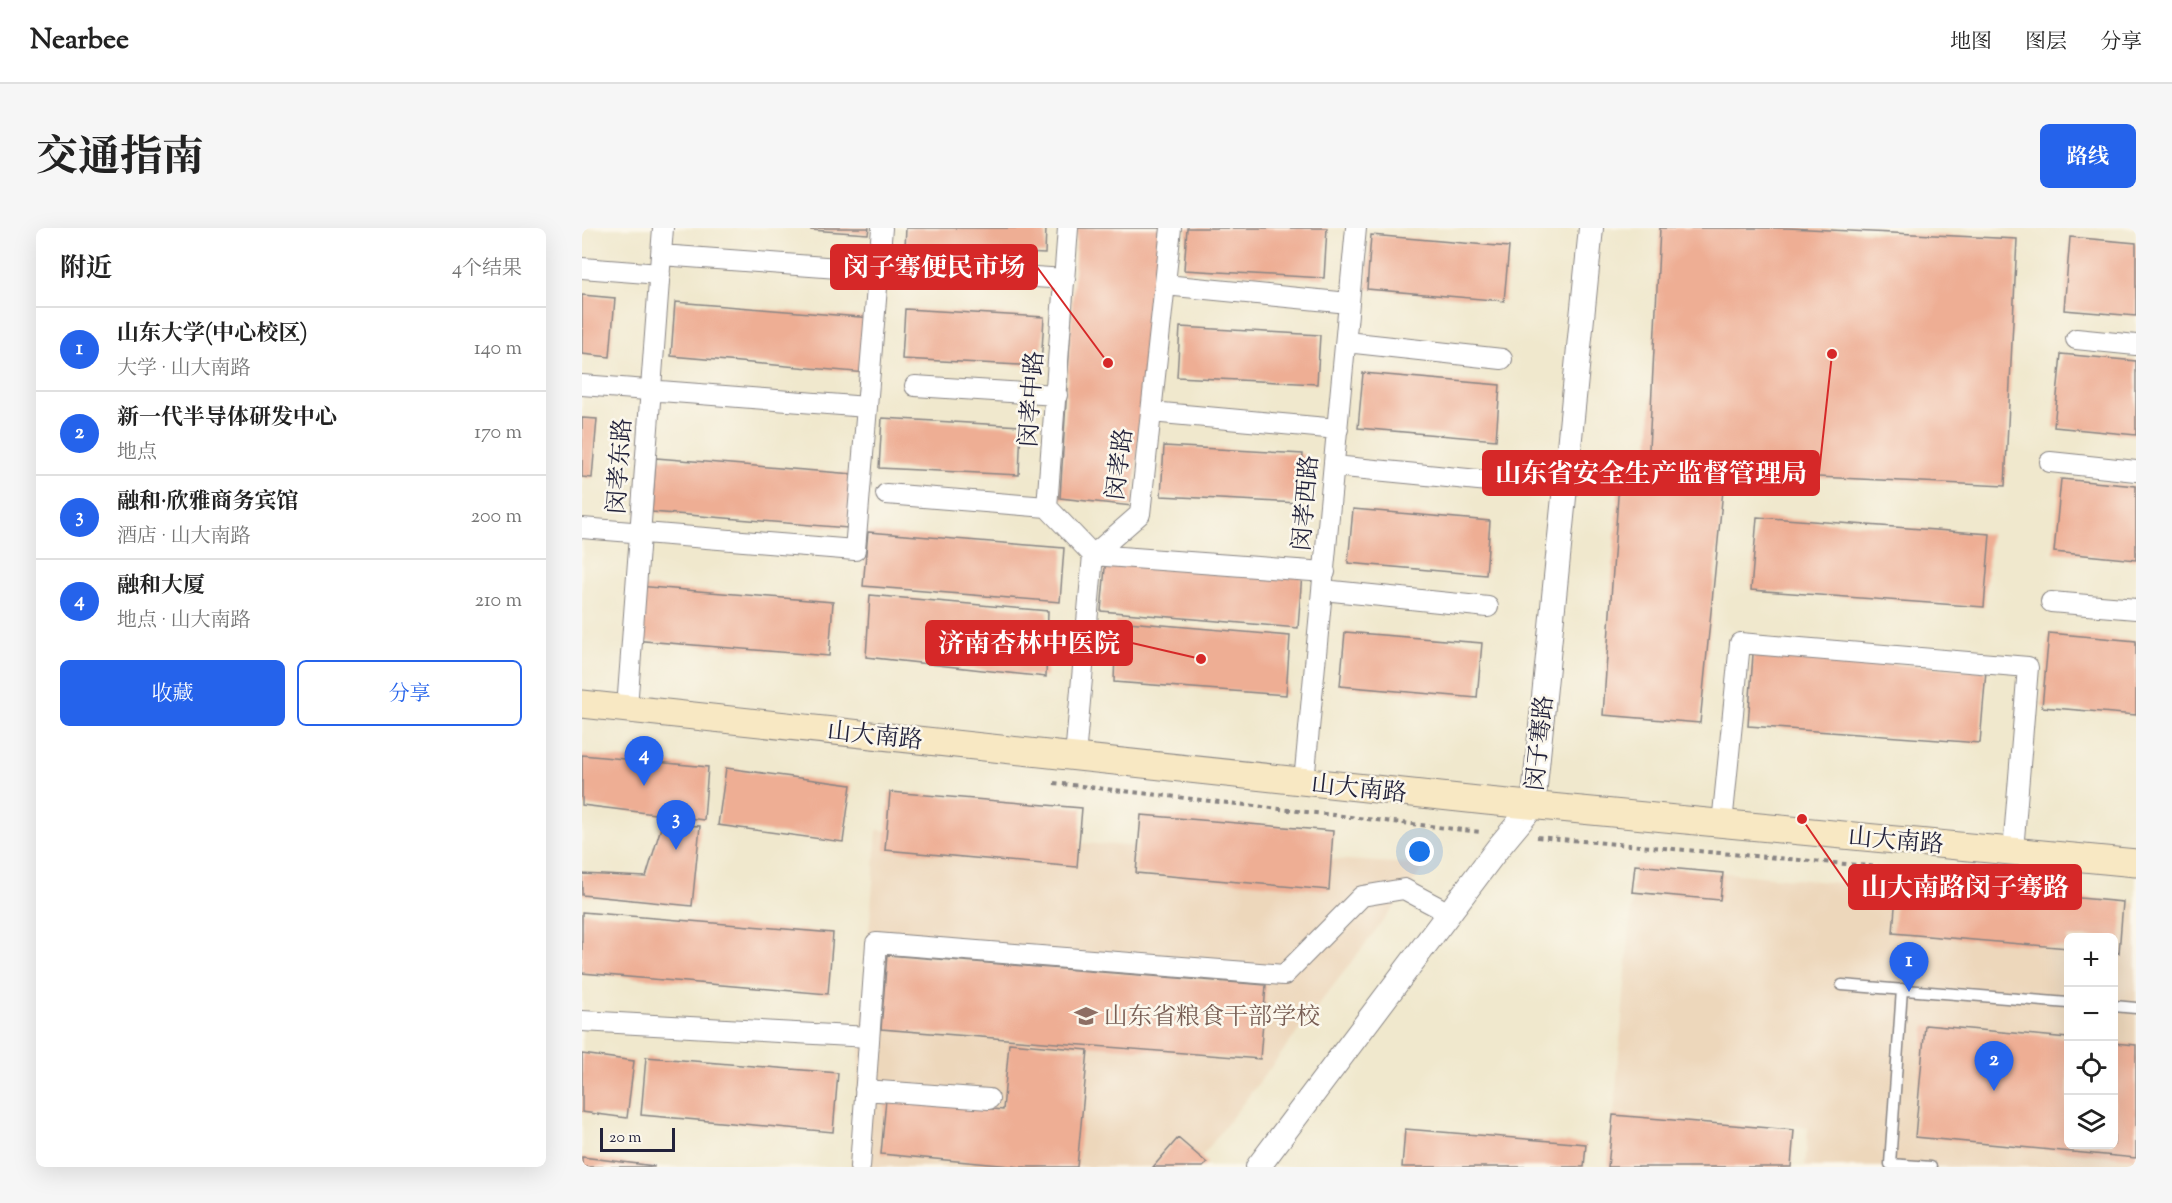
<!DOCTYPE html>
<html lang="zh">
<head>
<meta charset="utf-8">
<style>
  :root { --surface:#fff; --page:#f6f6f6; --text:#222; --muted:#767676; --line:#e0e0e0; --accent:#2563eb }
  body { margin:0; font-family:"Sorts Mill Goudy","Noto Serif SC",serif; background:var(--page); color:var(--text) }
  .controls { position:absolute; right:18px; bottom:18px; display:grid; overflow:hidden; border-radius:9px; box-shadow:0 6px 24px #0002 }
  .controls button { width:54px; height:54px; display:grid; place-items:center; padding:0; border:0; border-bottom:2px solid var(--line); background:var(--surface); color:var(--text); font:30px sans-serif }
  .scale { position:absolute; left:18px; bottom:15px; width:75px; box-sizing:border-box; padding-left:6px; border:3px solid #22223b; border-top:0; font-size:16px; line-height:21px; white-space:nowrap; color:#22223b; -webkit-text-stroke:4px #fbf7ec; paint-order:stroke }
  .you { position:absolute; left:838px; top:624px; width:21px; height:21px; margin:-15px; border:4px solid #fff; border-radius:50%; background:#1a73e8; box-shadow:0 0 0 9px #1a73e833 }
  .badge { display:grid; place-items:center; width:39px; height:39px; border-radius:50%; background:var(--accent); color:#fff; font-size:20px; font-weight:700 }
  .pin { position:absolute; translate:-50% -50px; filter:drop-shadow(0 2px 3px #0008) }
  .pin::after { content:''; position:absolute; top:32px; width:21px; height:18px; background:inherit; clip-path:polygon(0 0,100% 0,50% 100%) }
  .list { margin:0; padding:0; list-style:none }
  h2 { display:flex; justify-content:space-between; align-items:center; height:78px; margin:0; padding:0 24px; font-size:26px }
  h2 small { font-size:20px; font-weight:400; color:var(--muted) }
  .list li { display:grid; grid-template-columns:39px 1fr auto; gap:18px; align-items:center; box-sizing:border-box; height:84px; padding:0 24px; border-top:2px solid var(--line) }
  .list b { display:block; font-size:22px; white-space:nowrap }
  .list p { margin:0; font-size:20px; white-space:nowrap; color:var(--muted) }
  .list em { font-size:20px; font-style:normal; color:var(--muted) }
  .actions { display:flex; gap:12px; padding:18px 24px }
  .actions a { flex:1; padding:14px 0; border:2px solid var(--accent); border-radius:9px; text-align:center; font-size:21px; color:var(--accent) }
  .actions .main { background:var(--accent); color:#fff }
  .icon { flex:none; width:33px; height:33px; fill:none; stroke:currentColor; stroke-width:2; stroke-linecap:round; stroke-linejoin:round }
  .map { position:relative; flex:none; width:1554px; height:939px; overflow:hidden; border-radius:9px }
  header { display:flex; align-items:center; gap:36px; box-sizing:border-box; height:84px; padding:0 30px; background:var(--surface); border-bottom:2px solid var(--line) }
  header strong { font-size:28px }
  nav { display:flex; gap:33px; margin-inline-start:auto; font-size:21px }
  .intro { display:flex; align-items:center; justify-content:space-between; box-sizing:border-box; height:144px; padding:0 36px }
  h1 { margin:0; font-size:42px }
  .button { padding:15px 27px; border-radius:9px; background:var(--accent); color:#fff; font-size:21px; font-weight:700 }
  main { display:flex; gap:36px; padding:0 36px }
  aside { flex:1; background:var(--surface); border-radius:9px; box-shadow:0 6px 24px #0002 }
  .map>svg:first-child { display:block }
  .built { fill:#edd7bb; fill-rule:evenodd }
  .building { fill:#eeae94 }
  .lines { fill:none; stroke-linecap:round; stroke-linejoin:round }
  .service-casing { stroke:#898584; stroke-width:13 }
  .minor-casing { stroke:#898584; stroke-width:22 }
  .tertiary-casing { stroke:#898584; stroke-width:26 }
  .secondary-casing { stroke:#898584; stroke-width:29 }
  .path { stroke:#898584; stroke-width:4; stroke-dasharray:4.5 4.5; stroke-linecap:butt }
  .service { stroke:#fff; stroke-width:10 }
  .minor { stroke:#fff; stroke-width:20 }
  .tertiary { stroke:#fff; stroke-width:24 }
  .secondary { stroke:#f8e8c3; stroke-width:27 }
  .labels { text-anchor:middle; stroke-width:5; stroke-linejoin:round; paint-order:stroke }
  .street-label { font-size:24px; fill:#22223b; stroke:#fbf7ec }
  .education-label { font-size:24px; fill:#785e54; stroke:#fbf7ec; text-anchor:start }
  .leader { fill:none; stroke:#d62828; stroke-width:2 }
  .callout-dot { fill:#d62828; stroke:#fbf7ec; stroke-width:2 }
  .callout { fill:#d62828; stroke:#d62828; stroke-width:2 }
  .callout-label { font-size:26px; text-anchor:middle; font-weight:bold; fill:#fff }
</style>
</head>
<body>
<header>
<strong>Nearbee</strong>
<nav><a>地图</a><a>图层</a><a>分享</a></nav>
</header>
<div class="intro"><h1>交通指南</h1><a class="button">路线</a></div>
<main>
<aside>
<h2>附近<small>4个结果</small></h2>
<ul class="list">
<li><span class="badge">1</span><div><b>山东大学(中心校区)</b><p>大学 · 山大南路</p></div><em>140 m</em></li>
<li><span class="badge">2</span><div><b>新一代半导体研发中心</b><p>地点</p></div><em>170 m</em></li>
<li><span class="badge">3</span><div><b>融和·欣雅商务宾馆</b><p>酒店 · 山大南路</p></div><em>200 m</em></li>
<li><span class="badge">4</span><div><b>融和大厦</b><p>地点 · 山大南路</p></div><em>210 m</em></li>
</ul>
<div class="actions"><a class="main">收藏</a><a>分享</a></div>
</aside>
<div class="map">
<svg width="1554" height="939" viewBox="0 0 1554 939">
  <rect width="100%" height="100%" fill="#fbf7ec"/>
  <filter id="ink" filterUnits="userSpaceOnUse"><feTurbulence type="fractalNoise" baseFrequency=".0167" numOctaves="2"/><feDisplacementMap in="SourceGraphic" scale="12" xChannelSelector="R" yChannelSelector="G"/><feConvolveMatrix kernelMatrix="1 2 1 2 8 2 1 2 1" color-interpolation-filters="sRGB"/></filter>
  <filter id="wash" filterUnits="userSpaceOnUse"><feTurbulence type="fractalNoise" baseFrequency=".008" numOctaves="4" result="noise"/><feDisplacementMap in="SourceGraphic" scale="24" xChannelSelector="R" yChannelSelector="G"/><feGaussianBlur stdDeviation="1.35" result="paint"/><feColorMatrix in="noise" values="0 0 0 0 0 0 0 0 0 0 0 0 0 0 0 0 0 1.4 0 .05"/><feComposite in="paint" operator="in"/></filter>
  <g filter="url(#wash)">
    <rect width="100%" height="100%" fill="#f0e8cd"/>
    <path class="built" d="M295,602L844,637L612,939H269Z
      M1053,637L1314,660L1315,653L1554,675V939H1223L1226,899L1032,885ZM1486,710H1532V916H1486Z"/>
    <g id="blocks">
      <path class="building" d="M229,0H287L286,6L229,2Z
        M324,0H464L463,26L323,19Z
        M495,0H579L550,278L478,270Z
        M605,0H745L742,50L602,42Z
        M1078,0H1206L1435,11L1423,258L1066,241Z
        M789,7L927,19L922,73L785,61Z
        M1488,9L1554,15V88L1482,82Z
        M0,67L33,70L28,129L0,126Z
        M93,74L290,90L285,145L89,128Z
        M323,81L462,89L459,138L320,131Z
        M598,99L738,107L735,156L595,149Z
        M1479,126L1554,133V207L1472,199Z
        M781,145L918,157L914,212L776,200Z
        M0,190L15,191L10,250L0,249Z
        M300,190L439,198L437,247L297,240Z
        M582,218L721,226L718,275L579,268Z
        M74,230L271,246L266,300L70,284Z
        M1479,251L1554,258V332L1472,324Z
        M1037,254L1141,262L1118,495L1021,487Z
        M771,281L908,293L904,347L766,335Z
        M1175,289L1408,306L1402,379L1169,362Z
        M286,304L482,320L478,374L281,358Z
        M524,329L720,345L716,400L519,383Z
        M55,358L251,374L247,428L50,412Z
        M288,367L466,383L464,449L284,429Z
        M534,393L708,408L704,467L532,454Z
        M763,404L900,415L895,470L758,458Z
        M1467,405L1554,413V487L1460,479Z
        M1171,426L1404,443L1398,515L1166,498Z
        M0,527L126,539L122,592L0,577Z
        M144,540L269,557L261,614L136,597Z
        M308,564L500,580L495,639L303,622Z
        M559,587L751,603L747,662L554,645Z
        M80,596L118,598L110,678L0,667V646L64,649Z
        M1053,637L1141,645L1138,672L1050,664Z
        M1315,653L1541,674L1537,725L1532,724V710H1486V720L1311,705Z
        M0,684L251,705L246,766L0,745Z
        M305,727L684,757L678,831L299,801Z
        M1343,797L1486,810V916H1532V815L1554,817V930L1333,909Z
        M427,815L506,822L495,939H440L299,926L304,871L421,882Z
        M0,826L52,833L45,890L0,884Z
        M64,829L256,845L251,904L59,887Z
        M1031,887L1212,902L1209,939H1026Z
        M823,901L1004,916L1002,939H820Z
        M596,910L625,935L621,939H571Z
        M0,929L72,938V939H0Z"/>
    </g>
  </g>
  <g filter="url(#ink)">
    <use href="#blocks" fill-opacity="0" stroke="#898584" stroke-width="1.5"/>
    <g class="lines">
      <g class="service-casing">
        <path id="service" d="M1260,757L1486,775
          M1320,761L1308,936L1349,939
          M1532,778L1554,780"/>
      </g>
      <g class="minor-casing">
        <path id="minor" d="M486,0L465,279L511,327L743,344
          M79,27L297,43
          M0,40L78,46
          M334,41L483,51
          M583,57L767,75
          M1494,111L1554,117
          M764,114L920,131
          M0,157L285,179
          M333,158L475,167
          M569,184L756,201
          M1468,234L1554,243
          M752,238L917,254
          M304,266L465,279
          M0,300L273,322L300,0
          M741,362L906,379
          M1469,374L1554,381
          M45,480L81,0
          M493,529L511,327L558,286L589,0
          M722,554L774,0
          M1140,596L1158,415L1446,439L1431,623
          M0,793L287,809
          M283,862L407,871
          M278,939L294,715L702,747L780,668L822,661L867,685"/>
      </g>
      <g class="tertiary-casing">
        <path id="tertiary" d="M676,939L916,620L951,578L1009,0"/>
      </g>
      <g class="secondary-casing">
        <path id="secondary" d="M0,476L905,573L1554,635"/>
      </g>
      <path class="path" d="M472,555L899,604
        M955,609L1321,641"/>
      <use href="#service" class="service"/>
      <use href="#minor" class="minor"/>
      <use href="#tertiary" class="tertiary"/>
      <use href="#secondary" class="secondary"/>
    </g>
  </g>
  <defs>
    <g id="university-bare" transform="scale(1.8)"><path d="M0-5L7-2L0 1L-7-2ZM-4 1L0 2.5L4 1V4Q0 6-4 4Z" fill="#8d6e63" stroke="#fbf7ec" stroke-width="2.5" paint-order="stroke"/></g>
  </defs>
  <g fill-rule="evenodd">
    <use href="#university-bare" x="504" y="788"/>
  </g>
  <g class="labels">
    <g class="street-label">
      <text transform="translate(449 171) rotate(-86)" y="8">闵孝中路</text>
      <text transform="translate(537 236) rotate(-83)" y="8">闵孝路</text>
      <text transform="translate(37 238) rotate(-86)" y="8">闵孝东路</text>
      <text transform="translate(723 275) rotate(-85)" y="8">闵孝西路</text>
      <text transform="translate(293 507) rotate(6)" y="8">山大南路</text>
      <text transform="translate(957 515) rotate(-84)" y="8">闵子骞路</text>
      <text transform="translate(777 560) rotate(6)" y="8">山大南路</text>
      <text transform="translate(1314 612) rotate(5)" y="8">山大南路</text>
    </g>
    <g class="education-label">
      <text x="522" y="796">山东省粮食干部学校</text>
    </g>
  </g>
  <path class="leader" d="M526 135L455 39M1250 126L1237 245M619 431L550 415M1220 591L1267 659"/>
  <g class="callout-dot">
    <circle cx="526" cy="135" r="6"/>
    <circle cx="1250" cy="126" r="6"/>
    <circle cx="619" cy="431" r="6"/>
    <circle cx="1220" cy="591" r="6"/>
  </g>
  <g class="callout">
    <rect x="249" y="17" width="206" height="44" rx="6"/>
    <rect x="901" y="223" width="336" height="44" rx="6"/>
    <rect x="344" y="393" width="206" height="44" rx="6"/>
    <rect x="1267" y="637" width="232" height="44" rx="6"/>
  </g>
  <g class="callout-label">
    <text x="352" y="48">闵子骞便民市场</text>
    <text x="1069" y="254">山东省安全生产监督管理局</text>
    <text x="447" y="424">济南杏林中医院</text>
    <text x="1383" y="668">山大南路闵子骞路</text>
  </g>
</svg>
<div class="controls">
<button>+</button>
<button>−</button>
<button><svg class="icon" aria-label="locate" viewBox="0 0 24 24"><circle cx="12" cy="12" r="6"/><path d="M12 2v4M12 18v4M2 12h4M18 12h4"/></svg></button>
<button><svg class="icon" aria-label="layers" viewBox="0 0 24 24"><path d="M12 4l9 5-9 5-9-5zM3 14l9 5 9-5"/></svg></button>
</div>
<div class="scale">20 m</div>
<div class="you"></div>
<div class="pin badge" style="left:1327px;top:764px">1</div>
<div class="pin badge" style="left:1412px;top:863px">2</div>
<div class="pin badge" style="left:94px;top:622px">3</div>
<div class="pin badge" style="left:62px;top:558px">4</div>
</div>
</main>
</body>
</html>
